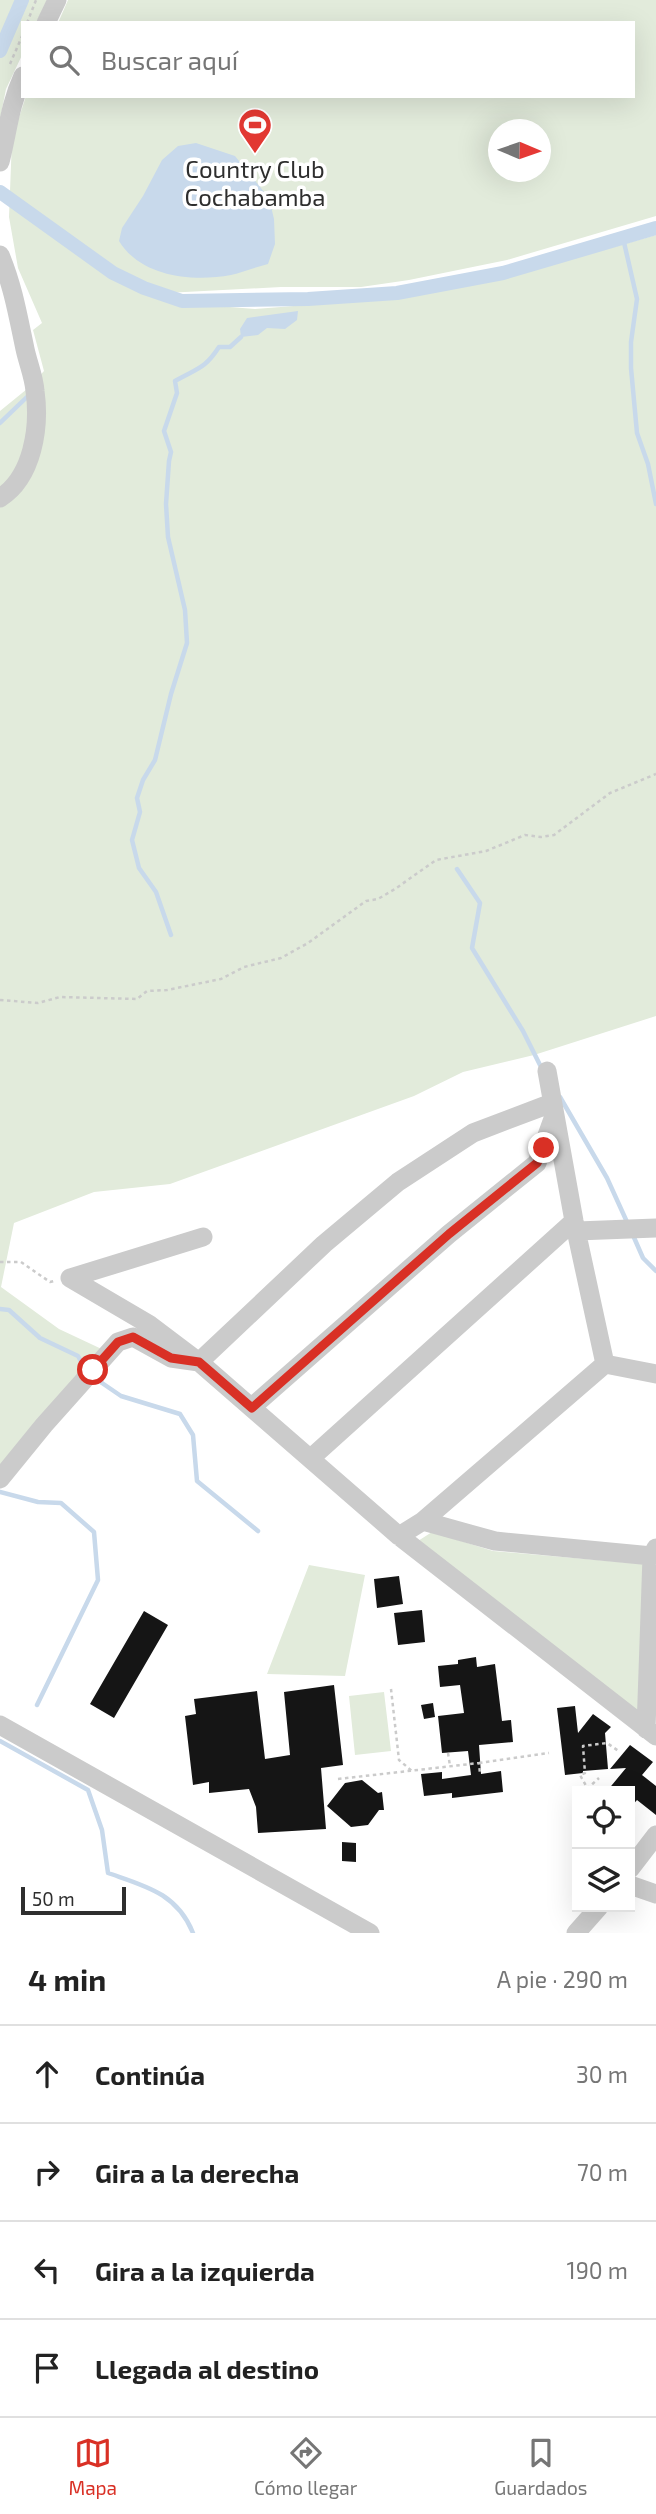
<!DOCTYPE html>
<html lang="es">
<head>
<meta charset="utf-8">
<style>
  :root { --surface:#fff; --page:#f2f2f2; --text:#222; --muted:#767676; --line:#e0e0e0; --accent:#d93025 }
  body { margin:0; font-family:"Exo 2",sans-serif; background:var(--page); color:var(--text) }
  .controls { position:absolute; right:21px; bottom:21px; display:grid; overflow:hidden; border-radius:0px; box-shadow:0 7px 28px #0002 }
  .controls button { width:63px; height:63px; display:grid; place-items:center; padding:0; border:0; border-bottom:2px solid var(--line); background:var(--surface); color:var(--text); font:35px sans-serif }
  .compass { position:absolute; left:488px; top:119px; width:63px; height:63px; border-radius:50%; background:var(--surface); box-shadow:0 7px 28px #0002; rotate:92deg }
  .scale { position:absolute; left:21px; bottom:18px; width:105px; box-sizing:border-box; padding-left:7px; border:4px solid #2e2e2e; border-top:0; font-size:19px; line-height:24px; white-space:nowrap; color:#2e2e2e; -webkit-text-stroke:5px #fff; paint-order:stroke }
  .stop { position:absolute; width:21px; height:21px; margin:-16px; border:5px solid #d93025; border-radius:50%; background:#fff }
  .stop.end { background:#d93025; border-color:#fff; box-shadow:0 2px 7px #0008 }
  .list { margin:0; padding:0; list-style:none }
  h2 { display:flex; justify-content:space-between; align-items:center; height:91px; margin:0; padding:0 28px; font-size:30px }
  h2 small { font-size:23px; font-weight:400; color:var(--muted) }
  .list li { display:grid; grid-template-columns:46px 1fr auto; gap:21px; align-items:center; box-sizing:border-box; height:98px; padding:0 28px; border-top:2px solid var(--line) }
  .list b { display:block; font-size:26px; white-space:nowrap }
  .list em { font-size:23px; font-style:normal; color:var(--muted) }
  .icon { flex:none; width:38px; height:38px; fill:none; stroke:currentColor; stroke-width:2; stroke-linecap:round; stroke-linejoin:round }
  .map { position:relative; flex:none; width:656px; height:1933px; overflow:hidden }
  .search { position:absolute; background:var(--surface); box-shadow:0 7px 28px #0002; left:21px; right:21px; top:21px; height:77px; display:flex; align-items:center; gap:18px; box-sizing:border-box; padding:0 24px; border-radius:0px; color:var(--muted); font-size:26px }
  .sheet { height:483px; background:var(--surface) }
  nav { display:flex; justify-content:space-around; align-items:center; box-sizing:border-box; height:98px; border-top:2px solid var(--line); background:var(--surface); font-size:19px; color:var(--muted) }
  nav a { display:grid; justify-items:center; gap:4px }
  nav .on { color:var(--accent) }
  .map>svg:first-child { display:block }
  .green { fill:#e2ebdb; fill-rule:evenodd }
  .water { fill:#c8d9eb }
  .lines { fill:none; stroke-linecap:round; stroke-linejoin:round }
  .stream { stroke:#c8d9eb; stroke-width:4.5 }
  .canal { stroke:#c8d9eb; stroke-width:14 }
  .building { fill:#151515 }
  .path { stroke:#cbcbcb; stroke-width:2.5; stroke-dasharray:3.5 3.5; stroke-linecap:butt }
  .minor { stroke:#cbcbcb; stroke-width:19 }
  .route { stroke:#d93025; stroke-width:9 }
  .labels { text-anchor:middle; stroke-width:7; stroke-linejoin:round; paint-order:stroke }
  .poi-label { font-size:24px; fill:#2e2e2e; stroke:#fff }
</style>
</head>
<body>
<div class="map">
<svg width="656" height="1933" viewBox="0 0 656 1933">
  <rect width="100%" height="100%" fill="#fff"/>
  <path class="green" d="M0,0H47L36,23H23V53L6,89L0,119Z
    M68,0H656V216L507,260L409,280L361,287H281L147,294L179,303L255,309L397,298L505,278L656,235V1016L534,1055L463,1072L414,1096L170,1184L94,1192L14,1223L1,1287L59,1329L108,1352L0,1487V411L27,389L44,371L33,330L42,323L18,268L9,217L12,139L26,96H633V23H58ZM498,130H540V172H498Z
    M432,1532L493,1551L643,1564L639,1714L418,1541Z
    M309,1565L365,1575L345,1676L267,1674Z
    M384,1692L391,1751L355,1755L349,1696Z"/>
  <path class="water" d="M196,143L235,156L269,198L274,219L275,244L268,264C256,267 243,272 231,275C192,282 141,277 119,241L122,228L143,196L162,160L178,146Z
    M298,311L297,320L285,329L267,328L258,335L241,337L240,329L247,318Z"/>
  <g class="lines">
    <path class="stream" d="M623,238L637,299L631,342V368L637,433L648,464L656,504
      M0,423L28,396
      M457,869L480,903L472,948L523,1031L542,1069
      M171,935L156,892L139,868L132,840L140,812L137,798L143,780L155,760L171,694L187,643L185,610L168,537L166,504L169,461L171,452L164,431L177,393L175,381C197,368 204,370 219,347H230L241,337
      M560,1097L607,1178L627,1222
      M632,1233L643,1258L656,1271
      M0,1309L9,1310L40,1338L78,1356L84,1367H86
      M96,1373L102,1383L121,1396L180,1414L193,1435L197,1481L258,1531
      M0,1492L38,1502L61,1503L94,1532L98,1580L37,1705
      M0,1741L88,1790L102,1830L108,1873C145,1886 177,1893 193,1933"/>
    <path class="canal" d="M0,51L22,0
      M0,192L113,273L144,288L182,301L308,299L397,293L503,273L656,228"/>
  </g>
  <path class="building" d="M399,1576L403,1604L377,1608L374,1579Z
    M422,1610L425,1642L398,1645L394,1613Z
    M144,1611L168,1625L114,1718L90,1704Z
    M476,1657L477,1667L495,1664L502,1721L511,1720L513,1742L479,1745L481,1774L501,1771L503,1792L452,1798V1793L424,1796L421,1774L442,1772V1779L471,1775L468,1751L442,1753L438,1716L464,1713L460,1685L440,1687L438,1666L458,1664V1660Z
    M334,1685L343,1765L321,1768L326,1829L258,1833L256,1807L249,1789L209,1793V1782L193,1785L185,1716L196,1714L194,1699L257,1691L265,1759L290,1755L284,1692Z
    M433,1703L435,1717L424,1719L421,1705Z
    M575,1706L578,1733L593,1714L611,1727L605,1733L608,1769L583,1771V1773L565,1775L557,1708Z
    M630,1745L653,1762L642,1775L656,1786V1815L637,1800L630,1808V1791H607L626,1768L610,1769Z
    M362,1780L378,1793L382,1792L384,1810H379L368,1825L351,1827L327,1806L345,1783Z
    M342,1842L356,1843V1862L342,1861Z"/>
  <g class="lines">
    <path class="path" d="M27,23L36,0
      M10,64L23,34
      M0,1000L38,1003L60,997L137,999L147,991L167,990L221,979L244,967L281,958L308,943L366,901L378,899L395,889L436,860L486,851L525,835L541,837L554,835L610,793L656,774
      M0,1262H21L50,1282L54,1281
      M391,1689L399,1760L412,1771
      M448,1753L450,1766
      M479,1763L549,1753
      M338,1779L479,1763L480,1774
      M587,1789L599,1778
      M589,1791L580,1775L585,1773L583,1746L607,1743L620,1752"/>
    <path class="minor" d="M46,23L57,0
      M0,162C8,131 9,107 23,76
      M0,255C13,286 18,316 25,349C28,363 34,377 35,391C40,427 33,477 0,498
      M547,1071L574,1221L605,1364
      M577,1231L656,1228
      M70,1278L150,1325L199,1362L399,1536L656,1736
      M70,1278L203,1237
      M605,1364L656,1374
      M252,1407L449,1234L537,1163L554,1116
      M311,1458L574,1221
      M0,1479L44,1425L118,1342L133,1337L171,1358L199,1362L324,1244L398,1182L473,1133L552,1103
      M423,1521L495,1541L652,1556
      M399,1536L423,1521L605,1364
      M0,1725L370,1933
      M646,1729L652,1556L656,1548
      M630,1869L656,1835
      M630,1885L656,1894
      M576,1933L599,1907"/>
  </g>
  <g class="lines">
    <path class="route" d="M93,1370L118,1342L133,1337L171,1358L199,1362L252,1408L449,1234L537,1163L544,1148"/>
  </g>
  <defs>
    <g id="stadium-pin" transform="scale(1.75)"><path d="M0 17L-7.5 6A9.5 9.5 0 1 1 7.5 6Z" fill="#e23832" stroke="#fff"/><path d="M0-5a6.5 5 0 1 0 0 10a6.5 5 0 1 0 0-10ZM-3.5-1.8h7v3.6h-7Z" fill="#fff"/></g>
  </defs>
  <g fill-rule="evenodd">
    <use href="#stadium-pin" x="255" y="125"/>
  </g>
  <g class="labels">
    <g class="poi-label">
      <text x="255" y="178">Country Club<tspan x="255" dy="28">Cochabamba</tspan></text>
    </g>
  </g>
</svg>
<div class="controls">
<button><svg class="icon" aria-label="locate" viewBox="0 0 24 24"><circle cx="12" cy="12" r="6"/><path d="M12 2v4M12 18v4M2 12h4M18 12h4"/></svg></button>
<button><svg class="icon" aria-label="layers" viewBox="0 0 24 24"><path d="M12 4l9 5-9 5-9-5zM3 14l9 5 9-5"/></svg></button>
</div>
<svg class="compass" viewBox="-18 -18 36 36"><path d="M0-13l5 13h-10z" fill="#e53935"/><path d="M0 13l5-13h-10z" fill="#767676"/></svg>
<div class="scale">50 m</div>
<div class="stop" style="left:93px;top:1370px"></div>
<div class="stop end" style="left:544px;top:1148px"></div>
<div class="search"><svg class="icon" aria-label="search" viewBox="0 0 24 24"><circle cx="10" cy="10" r="6"/><path d="M15 15l6 6"/></svg>Buscar aquí</div>
</div>
<section class="sheet">
<h2>4 min<small>A pie · 290 m</small></h2>
<ul class="list">
<li><svg class="icon" aria-label="ahead" viewBox="0 0 24 24"><path d="M12 20V5M6 11l6-6 6 6"/></svg><div><b>Continúa</b></div><em>30 m</em></li>
<li><svg class="icon" aria-label="right" viewBox="0 0 24 24"><path d="M7 20v-9h11M14 6l5 5-5 5"/></svg><div><b>Gira a la derecha</b></div><em>70 m</em></li>
<li><svg class="icon" aria-label="left" viewBox="0 0 24 24"><path d="M17 20v-9H6M10 6l-5 5 5 5"/></svg><div><b>Gira a la izquierda</b></div><em>190 m</em></li>
<li><svg class="icon" aria-label="arrive" viewBox="0 0 24 24"><path d="M6 21V4h12l-3 4 3 4H6"/></svg><div><b>Llegada al destino</b></div></li>
</ul>
</section>
<nav>
<a class="on"><svg class="icon" aria-label="map" viewBox="0 0 24 24"><path d="M3 6l6-2 6 2 6-2v14l-6 2-6-2-6 2zM9 4v14M15 6v14"/></svg>Mapa</a>
<a><svg class="icon" aria-label="directions" viewBox="0 0 24 24"><path d="M12 3l9 9-9 9-9-9zM9 14v-3h6M13 9l2 2-2 2"/></svg>Cómo llegar</a>
<a><svg class="icon" aria-label="saved" viewBox="0 0 24 24"><path d="M7 4h10v16l-5-4-5 4z"/></svg>Guardados</a>
</nav>
</body>
</html>
